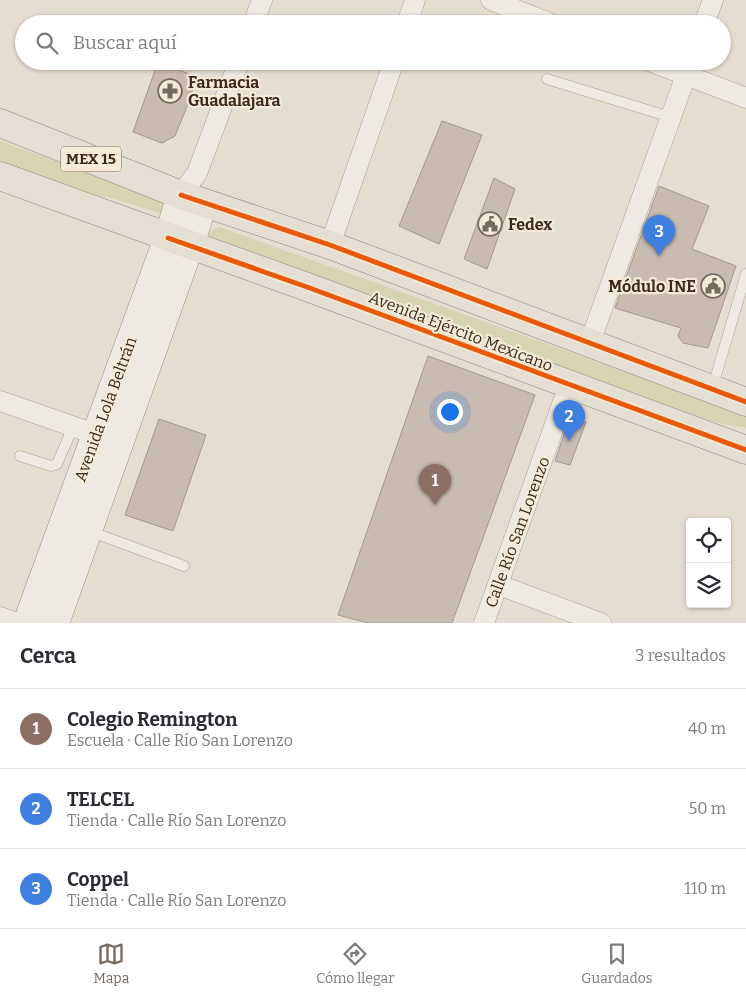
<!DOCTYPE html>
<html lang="es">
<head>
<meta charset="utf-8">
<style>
  :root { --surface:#fff; --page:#f2f2f3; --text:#2b2b33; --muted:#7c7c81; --line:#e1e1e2; --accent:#76695e }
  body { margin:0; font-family:Bitter,serif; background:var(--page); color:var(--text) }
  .controls { position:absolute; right:15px; bottom:15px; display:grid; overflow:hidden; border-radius:5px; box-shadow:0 1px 4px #0004 }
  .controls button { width:45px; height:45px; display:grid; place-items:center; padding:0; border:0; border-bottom:1px solid var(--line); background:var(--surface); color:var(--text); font:25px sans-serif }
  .you { position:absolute; left:449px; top:411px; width:18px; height:18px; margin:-12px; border:4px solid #fff; border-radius:50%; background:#1a73e8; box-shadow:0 0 0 8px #1a73e833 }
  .badge { display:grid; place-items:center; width:32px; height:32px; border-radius:50%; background:var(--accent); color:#fff; font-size:16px; font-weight:700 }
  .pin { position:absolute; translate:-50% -41px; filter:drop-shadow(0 1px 2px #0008) }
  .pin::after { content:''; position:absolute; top:26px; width:18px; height:15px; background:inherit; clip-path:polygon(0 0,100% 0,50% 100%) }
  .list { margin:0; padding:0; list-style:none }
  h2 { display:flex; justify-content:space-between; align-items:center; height:65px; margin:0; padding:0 20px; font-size:21px }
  h2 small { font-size:16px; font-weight:400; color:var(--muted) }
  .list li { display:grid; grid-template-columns:32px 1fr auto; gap:15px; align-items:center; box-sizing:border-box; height:80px; padding:0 20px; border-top:1px solid var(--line) }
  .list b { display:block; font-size:19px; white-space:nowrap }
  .list p { margin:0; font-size:16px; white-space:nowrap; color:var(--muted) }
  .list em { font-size:16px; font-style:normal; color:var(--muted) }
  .icon { flex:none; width:28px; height:28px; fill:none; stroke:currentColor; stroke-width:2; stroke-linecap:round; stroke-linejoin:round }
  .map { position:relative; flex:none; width:746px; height:623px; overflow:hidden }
  .search { position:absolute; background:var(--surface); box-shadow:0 1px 4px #0004; left:15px; right:15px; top:15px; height:55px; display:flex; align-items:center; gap:12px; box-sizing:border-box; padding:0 18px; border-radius:28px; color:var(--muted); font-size:19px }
  .sheet { height:305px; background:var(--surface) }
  nav { display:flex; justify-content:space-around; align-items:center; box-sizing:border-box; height:70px; border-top:1px solid var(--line); background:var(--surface); font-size:14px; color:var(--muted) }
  nav a { display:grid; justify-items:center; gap:2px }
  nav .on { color:var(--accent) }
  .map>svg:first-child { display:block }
  .green { fill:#d7d4b3 }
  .building { fill:#c9bbb0; stroke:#a5988f }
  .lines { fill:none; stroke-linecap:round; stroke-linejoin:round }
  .lane-casing { stroke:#aaa298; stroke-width:11 }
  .street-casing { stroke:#aaa298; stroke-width:21 }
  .secondary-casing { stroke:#9a9288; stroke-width:29 }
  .primary-casing { stroke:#90887f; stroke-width:29 }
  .lane { stroke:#eee9e1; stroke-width:10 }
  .street { stroke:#eee9e1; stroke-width:20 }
  .secondary { stroke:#eee9e1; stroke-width:28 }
  .primary { stroke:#e5ded3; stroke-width:28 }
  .cycleway-casing { stroke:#f5ead6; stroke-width:8 }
  .cycleway { stroke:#e8590c; stroke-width:5 }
  .labels { text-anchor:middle; stroke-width:4.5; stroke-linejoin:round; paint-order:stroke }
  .shield { fill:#f5ead6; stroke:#726457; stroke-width:1 }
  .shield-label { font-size:15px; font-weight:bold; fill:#3a2a20 }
  .poi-label { font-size:16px; font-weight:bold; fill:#3a2a20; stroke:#f5ead6; text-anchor:start }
  .street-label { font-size:16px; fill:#3a2a20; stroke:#f5ead6 }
</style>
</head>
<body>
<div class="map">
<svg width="746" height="623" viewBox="0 0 746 623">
  <rect width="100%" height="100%" fill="#e5ddd0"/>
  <path class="green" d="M0,141L171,203L162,214L115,199L73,191L0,164Z
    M219,227L746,415V428L693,418L211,241L208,236L210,231Z"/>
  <path class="building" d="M158,62L197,77L188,104L175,136L162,143L133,132Z
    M442,121L482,135L439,244L399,226Z
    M494,178L515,189L487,269L464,259Z
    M659,186L709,206L692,249L736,266L708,348L683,343L678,336L681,328L615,308Z
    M428,356L535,395L452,623H368L338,615Z
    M570,417L586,422L570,465L555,461Z
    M159,419L206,435L173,531L125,515Z"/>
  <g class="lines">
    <g class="lane-casing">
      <path id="lane" d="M547,79L670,117
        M712,389L746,274
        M20,456L51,466L57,464L73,427
        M89,531L184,566"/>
    </g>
    <g class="street-casing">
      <path id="street" d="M491,0L552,24
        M253,24L262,0
        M407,24L415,0
        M704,24L713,0
        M649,61L746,98
        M181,195L197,173L239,61
        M330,245L394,61
        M590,342L691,61
        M0,401L109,439
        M499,585L601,623
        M0,617L17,623
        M484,623L569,385"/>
    </g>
    <g class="secondary-casing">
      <path id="secondary" d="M27,623L168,238L181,195
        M55,623L190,245L203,203"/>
    </g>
    <g class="primary-casing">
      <path id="primary" d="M0,123L181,195L330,245L746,402
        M0,176L307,287L746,450"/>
    </g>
    <use href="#lane" class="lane"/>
    <use href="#street" class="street"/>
    <use href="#secondary" class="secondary"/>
    <use href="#primary" class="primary"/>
    <g class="cycleway-casing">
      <path id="cycleway" d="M181,195L330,245L746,402
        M168,238L307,287L746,450"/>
    </g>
    <use href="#cycleway" class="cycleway"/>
  </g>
  <defs>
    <g id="pharmacy-ring" transform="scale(1.25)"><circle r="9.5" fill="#f5ead6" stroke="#76695e" stroke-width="1.5"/><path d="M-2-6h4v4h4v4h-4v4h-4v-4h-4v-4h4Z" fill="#76695e"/></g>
    <g id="civic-ring" transform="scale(1.25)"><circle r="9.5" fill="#f5ead6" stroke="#76695e" stroke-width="1.5"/><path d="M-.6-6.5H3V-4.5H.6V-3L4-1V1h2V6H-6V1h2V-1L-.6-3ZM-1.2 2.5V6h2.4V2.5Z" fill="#76695e"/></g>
  </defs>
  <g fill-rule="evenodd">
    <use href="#pharmacy-ring" x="170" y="91"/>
    <use href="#civic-ring" x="490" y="224"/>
    <use href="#civic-ring" x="713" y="286"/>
  </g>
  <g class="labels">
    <rect class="shield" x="61" y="146.5" width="60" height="25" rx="4"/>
    <g class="shield-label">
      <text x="91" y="164">MEX 15</text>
    </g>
    <g class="poi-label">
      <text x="188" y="88">Farmacia<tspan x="188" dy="18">Guadalajara</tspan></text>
      <text x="508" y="230">Fedex</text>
      <text x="696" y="292" text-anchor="end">Módulo INE</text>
    </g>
    <g class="street-label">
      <text transform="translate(461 331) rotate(21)" y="6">Avenida Ejército Mexicano</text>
      <text transform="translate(105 409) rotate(-70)" y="6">Avenida Lola Beltrán</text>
      <text transform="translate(517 532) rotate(-70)" y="6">Calle Río San Lorenzo</text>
    </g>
  </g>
</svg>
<div class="controls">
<button><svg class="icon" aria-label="locate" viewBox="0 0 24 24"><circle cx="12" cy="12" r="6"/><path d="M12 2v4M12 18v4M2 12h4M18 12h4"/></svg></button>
<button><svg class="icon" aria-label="layers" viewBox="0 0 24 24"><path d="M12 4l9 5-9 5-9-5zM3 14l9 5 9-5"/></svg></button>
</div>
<div class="you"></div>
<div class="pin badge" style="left:435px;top:505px;background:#8d6e63">1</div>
<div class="pin badge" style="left:569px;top:441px;background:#3f7fe0">2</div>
<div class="pin badge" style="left:659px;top:256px;background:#3f7fe0">3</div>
<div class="search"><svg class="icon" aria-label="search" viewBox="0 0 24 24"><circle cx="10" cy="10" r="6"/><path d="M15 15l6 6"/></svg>Buscar aquí</div>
</div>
<section class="sheet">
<h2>Cerca<small>3 resultados</small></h2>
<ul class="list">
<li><span class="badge" style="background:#8d6e63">1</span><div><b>Colegio Remington</b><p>Escuela · Calle Río San Lorenzo</p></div><em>40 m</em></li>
<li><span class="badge" style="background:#3f7fe0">2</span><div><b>TELCEL</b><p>Tienda · Calle Río San Lorenzo</p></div><em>50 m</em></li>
<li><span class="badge" style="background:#3f7fe0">3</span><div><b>Coppel</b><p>Tienda · Calle Río San Lorenzo</p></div><em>110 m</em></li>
</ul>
</section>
<nav>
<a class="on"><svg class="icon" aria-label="map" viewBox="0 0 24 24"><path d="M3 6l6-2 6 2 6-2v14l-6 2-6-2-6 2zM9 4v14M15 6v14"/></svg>Mapa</a>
<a><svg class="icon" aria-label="directions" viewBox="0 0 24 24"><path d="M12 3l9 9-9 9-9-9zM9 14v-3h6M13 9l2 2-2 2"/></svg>Cómo llegar</a>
<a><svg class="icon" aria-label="saved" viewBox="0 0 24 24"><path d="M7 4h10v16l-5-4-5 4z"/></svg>Guardados</a>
</nav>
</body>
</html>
